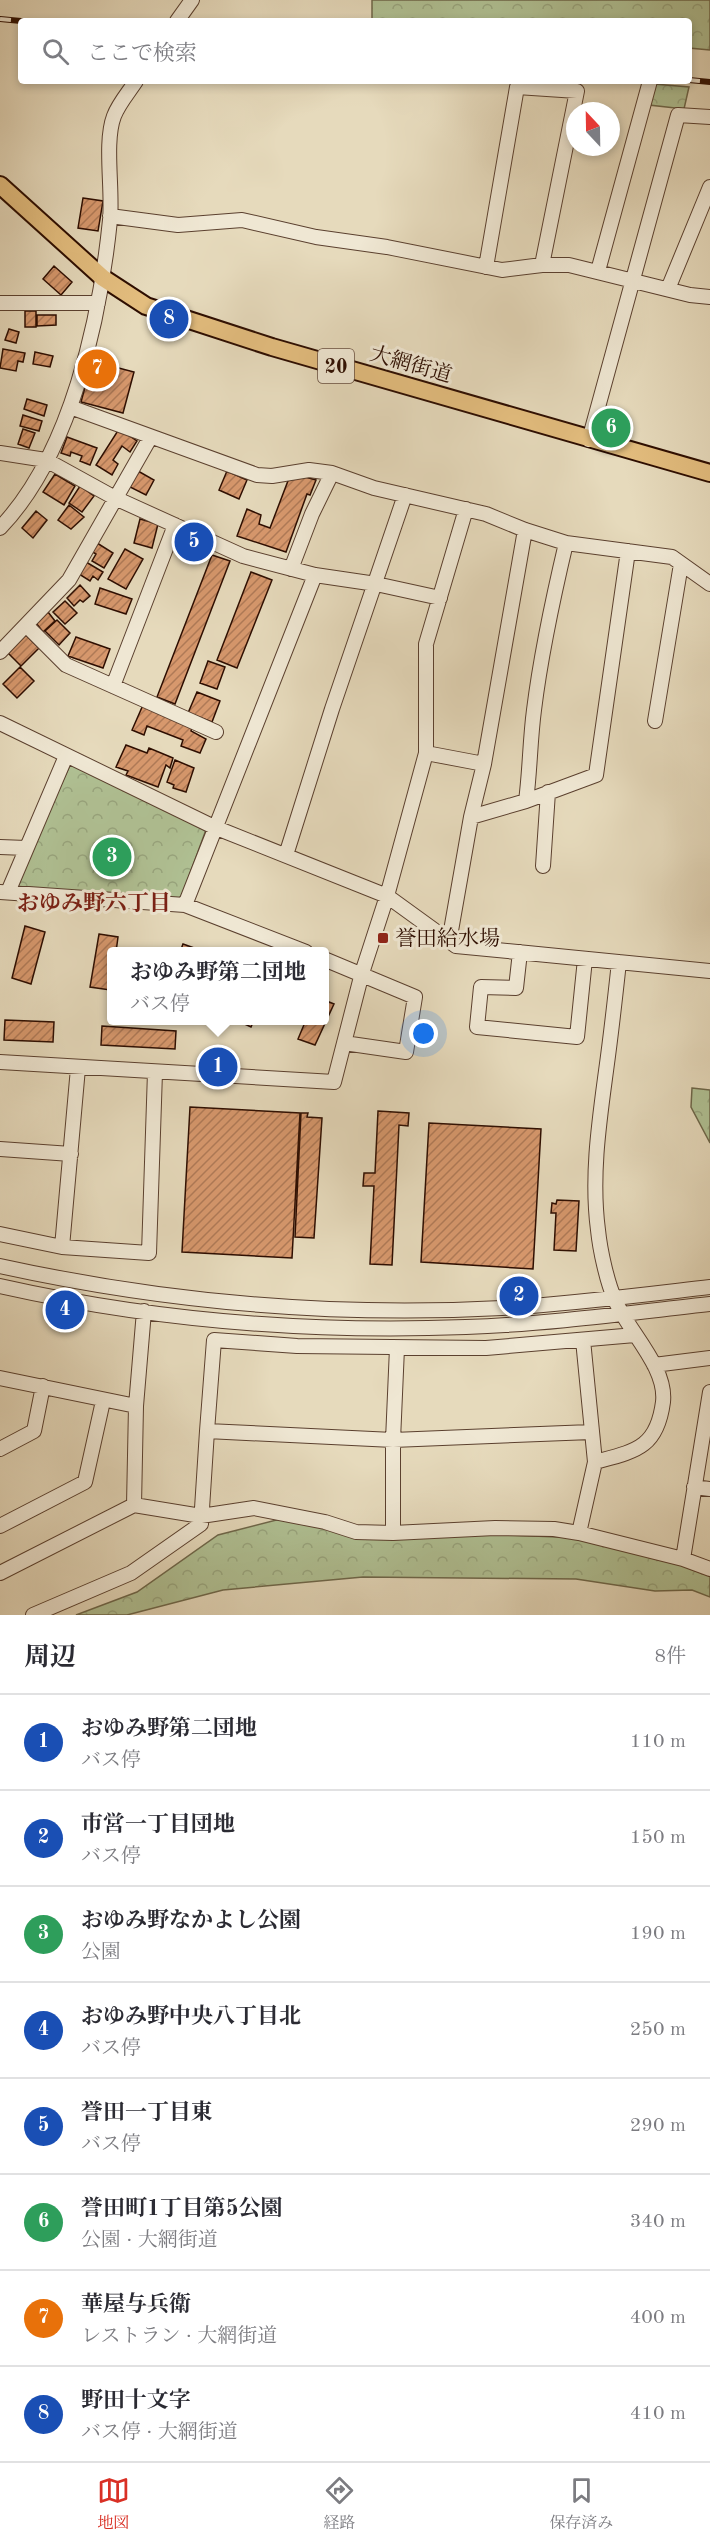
<!DOCTYPE html>
<html lang="ja">
<head>
<meta charset="utf-8">
<style>
  :root { --surface:#fff; --page:#f2f2f3; --text:#2b2b33; --muted:#7c7c81; --line:#e1e1e2; --accent:#d93025 }
  body { margin:0; font-family:"Old Standard TT","Noto Serif JP",serif; background:var(--page); color:var(--text) }
  .compass { position:absolute; left:566px; top:102px; width:54px; height:54px; border-radius:50%; background:var(--surface); box-shadow:0 3px 9px #0003; rotate:338deg }
  .you { position:absolute; left:424px; top:1034px; width:21px; height:21px; margin:-15px; border:4px solid #fff; border-radius:50%; background:#1a73e8; box-shadow:0 0 0 9px #1a73e833 }
  .badge { display:grid; place-items:center; width:39px; height:39px; border-radius:50%; background:var(--accent); color:#fff; font-size:20px; font-weight:700 }
  .pin { position:absolute; translate:-50% -50%; border:3px solid #fff; box-shadow:0 2px 6px #0006 }
  .popup { position:absolute; left:107px; top:947px; width:222px; height:78px; box-sizing:border-box; display:grid; place-content:center; border-radius:6px; background:var(--surface); filter:drop-shadow(0 2px 4px #0005); font-size:20px; white-space:nowrap; color:var(--muted) }
  .popup b { font-size:22px; color:var(--text) }
  .popup::after { content:''; position:absolute; left:50%; top:100%; margin-left:-12px; border:12px solid transparent; border-top-color:var(--surface) }
  .list { margin:0; padding:0; list-style:none }
  h2 { display:flex; justify-content:space-between; align-items:center; height:78px; margin:0; padding:0 24px; font-size:26px }
  h2 small { font-size:20px; font-weight:400; color:var(--muted) }
  .list li { display:grid; grid-template-columns:39px 1fr auto; gap:18px; align-items:center; box-sizing:border-box; height:96px; padding:0 24px; border-top:2px solid var(--line) }
  .list b { display:block; font-size:22px; white-space:nowrap }
  .list p { margin:0; font-size:20px; white-space:nowrap; color:var(--muted) }
  .list em { font-size:20px; font-style:normal; color:var(--muted) }
  .icon { flex:none; width:33px; height:33px; fill:none; stroke:currentColor; stroke-width:2; stroke-linecap:round; stroke-linejoin:round }
  .map { position:relative; flex:none; width:710px; height:1615px; overflow:hidden }
  .search { position:absolute; background:var(--surface); box-shadow:0 3px 9px #0003; left:18px; right:18px; top:18px; height:66px; display:flex; align-items:center; gap:15px; box-sizing:border-box; padding:0 21px; border-radius:6px; color:var(--muted); font-size:22px }
  .sheet { height:846px; background:var(--surface) }
  nav { display:flex; justify-content:space-around; align-items:center; box-sizing:border-box; height:84px; border-top:2px solid var(--line); background:var(--surface); font-size:16px; color:var(--muted) }
  nav a { display:grid; justify-items:center; gap:3px }
  nav .on { color:var(--accent) }
  .map>svg:first-child { display:block }
  .forest { fill:url(#forest-crowns); stroke:#6e674a; stroke-width:1.5 }
  .building { fill:url(#building-hatch); stroke:#2d0d00; stroke-width:1.5 }
  .lines { fill:none; stroke-linecap:round; stroke-linejoin:round }
  .minor-casing { stroke:#5b402f; stroke-width:16 }
  .major-casing { stroke:#2d0d00; stroke-width:20 }
  .minor { stroke:#efe7d3; stroke-width:14 }
  .major { stroke:#e3bd7e; stroke-width:16 }
  .rail-casing { stroke:#2d0d00; stroke-width:6 }
  .rail { stroke:#efe7d3; stroke-width:4; stroke-dasharray:11; stroke-linecap:butt }
  .poi-dot { fill:#8f2418; stroke:#efe7d3; stroke-width:2 }
  .labels { text-anchor:middle; stroke-width:6; stroke-linejoin:round; paint-order:stroke }
  .shield { fill:#efe7d3; stroke:#674e3f; stroke-width:1.5 }
  .shield-label { font-size:20px; font-weight:bold; fill:#2d0d00 }
  .street-label { font-size:21px; fill:#2d0d00; stroke:#efe7d3 }
  .poi-label { font-size:21px; fill:#2d0d00; stroke:#efe7d3; text-anchor:start }
  .neighbourhood-label { font-size:22px; font-weight:bold; fill:#7a1f14; stroke:#efe7d3 }
</style>
</head>
<body>
<div class="map">
<svg width="710" height="1615" viewBox="0 0 710 1615">
  <defs>
    <pattern id="forest-crowns" width="20" height="18" patternUnits="userSpaceOnUse" patternTransform="scale(1.5)"><rect width="20" height="18" fill="#b0c194"/><path d="M2 6a3 3 0 1 1 6 0M12 15a3 3 0 1 1 6 0" fill="none" stroke="#98a57e"/></pattern>
    <pattern id="building-hatch" width="6" height="6" patternUnits="userSpaceOnUse" patternTransform="scale(1.5)"><rect width="6" height="6" fill="#d7986d"/><path d="M-1 1l2-2M0 6l6-6M5 7l2-2" fill="none" stroke="#af7a57"/></pattern>
  </defs>
  <rect width="100%" height="100%" fill="#e6dabc"/>
  <filter id="stains"><feTurbulence type="fractalNoise" baseFrequency=".00333" numOctaves="4"/><feColorMatrix values="0 0 0 0 .2 0 0 0 0 .09 0 0 0 0 .02 0 0 0 .5 -.17"/></filter>
  <radialGradient id="worn" r=".72"><stop offset=".6" stop-color="#630" stop-opacity="0"/><stop offset="1" stop-color="#630" stop-opacity=".3"/></radialGradient>
  <path class="forest" d="M372,0H710V50L689,48V21H372Z
    M654,84L689,87L684,109L649,105Z
    M599,417L626,425L622,441L597,435Z
    M72,761L207,827L180,901L14,886Z
    M692,1088L710,1090V1143L691,1107Z
    M288,1517L348,1535L459,1533L606,1539L710,1570V1597L692,1590L655,1591L576,1579L363,1577L223,1590L127,1615H76L137,1592L218,1535Z"/>
  <path class="building" d="M83,198L103,201L98,231L78,228Z
    M54,266L72,282L61,295L43,279Z
    M25,311H36V327H25Z
    M37,315H56V325L37,326Z
    M9,329L19,332L16,343L5,340Z
    M3,349L25,353L23,362L18,361L16,371L0,368Z
    M35,352L53,356L50,367L33,364Z
    M92,361L134,372L123,413L81,402Z
    M27,399L47,405L44,416L24,409Z
    M23,415L42,421L39,431L20,426Z
    M23,429L35,433L29,448L18,444Z
    M119,429L137,441L130,452L122,446L113,460L118,464L112,475L96,465Z
    M67,437L97,448L90,465L80,461L82,456L71,452L70,456L61,453Z
    M138,471L154,480L146,495L130,487Z
    M227,471L247,480L239,499L219,490Z
    M291,473L316,480L310,495L307,494L286,552L237,536L247,509L261,515L259,524L270,528Z
    M55,474L75,486L64,505L43,492Z
    M80,486L94,496L82,512L69,503Z
    M69,505L84,517L71,529L58,520Z
    M36,511L47,520L33,538L22,528Z
    M140,519L158,524L152,548L134,543Z
    M97,543L113,553L104,568L92,561L96,554L91,551Z
    M125,549L143,559L126,589L108,579Z
    M212,555L230,561L175,704L157,697Z
    M86,562L103,572L98,580L93,576L90,581L79,574Z
    M251,572L272,580L237,668L217,660Z
    M80,585L90,596L83,602L80,600L74,606L67,598Z
    M100,588L132,599L126,614L95,604Z
    M65,601L77,613L65,624L53,612Z
    M48,612L55,621L43,632L36,623Z
    M57,620L70,633L59,645L45,631Z
    M24,633L39,648L21,666L6,651Z
    M76,637L110,649L103,668L68,656Z
    M208,661L225,667L217,689L200,683Z
    M20,667L34,681L17,698L3,684Z
    M197,692L220,701L212,722L188,713Z
    M143,705L192,728L191,731L206,739L200,753L181,746L183,740L147,726L144,735L132,730Z
    M126,745L147,753L149,748L173,758L170,768L166,765L158,787L126,775L128,771L116,767Z
    M175,760L194,768L186,792L173,788L174,785L167,782Z
    M25,926L45,932L31,984L12,978Z
    M99,934L118,937L116,952H112L110,990L90,987Z
    M183,944L200,950V952H180Z
    M324,1000L334,1004L315,1045L298,1039L306,1020H324Z
    M5,1020L54,1022L53,1042L4,1040Z
    M236,1020H254L251,1027Z
    M102,1026L176,1031L175,1049L101,1045Z
    M190,1107L300,1113L292,1258L182,1252Z
    M378,1111L409,1113L408,1126L399,1125L392,1265L370,1264L374,1186H363L364,1173H375Z
    M301,1113H308L307,1117L322,1118L314,1238L295,1237Z
    M429,1123L541,1129L533,1269L421,1262Z
    M557,1200L579,1201L576,1251L554,1250L556,1213H551L552,1203L556,1204Z"/>
  <g class="lines">
    <g class="minor-casing">
      <path id="minor" d="M177,21L192,0
        M110,216L178,225L242,220L316,237L387,247L502,270L542,265H569L690,295L710,297
        M486,267L517,87L577,91L542,265
        M598,271L650,81
        M668,289L710,187
        M0,303H98
        M70,407L257,475L272,476L309,470L332,473L374,488L486,514L525,530L566,543L672,557L710,584
        M589,440L678,115L710,117
        M0,453L46,460L115,498L243,556L315,575L376,584L440,598
        M0,528C71,454 100,319 110,220C113,190 104,142 114,116C119,103 129,92 136,81
        M291,569L312,514L332,473
        M26,625L66,665L216,732
        M0,652L69,580L150,438
        M113,686L175,525
        M655,721L681,564
        M0,723L214,827L387,896L456,946L710,971
        M426,753L484,764
        M526,801C530,771 530,740 534,710C541,653 553,598 566,543
        M471,817L526,801L596,775L628,551
        M0,847L26,848
        M286,855L332,709L405,495
        M543,866L548,792
        M0,892L185,905L306,952
        M8,892L66,756
        M185,905L315,575
        M449,942L471,817L484,764L525,530
        M520,952L516,988L481,987L477,1027L577,1037L585,959
        M324,959L415,997L406,1052L344,1043
        M0,1062L334,1082L362,973L387,896L426,753V644L466,509
        M0,1149L71,1154
        M0,1234L62,1247L149,1253L155,1072
        M62,1247L78,1068
        M0,1266C164,1302 334,1317 502,1308C571,1304 641,1295 710,1287
        M0,1286C151,1320 311,1333 466,1327C548,1324 629,1313 710,1304
        M654,1365L710,1358
        M0,1378L136,1406
        M207,1431L214,1340L297,1346L486,1348L635,1335
        M0,1449L34,1431L43,1386
        M595,1462C636,1451 657,1448 663,1402C667,1367 628,1331 615,1300C607,1282 600,1250 598,1230C591,1177 599,1123 606,1071C611,1035 615,999 619,962
        M694,1487L710,1489
        M134,1505L201,1516L254,1508L325,1522L356,1532L393,1533L495,1528L554,1529L579,1533L683,1559L710,1569
        M0,1526L85,1482L103,1401
        M393,1533V1440L397,1348
        M579,1533L595,1462L583,1340
        M683,1559L710,1392
        M0,1573L134,1505L136,1406L144,1311
        M33,1615L131,1573L201,1524L207,1431L393,1440L591,1432"/>
    </g>
    <g class="major-casing">
      <path id="major" d="M0,185L103,278L146,306L272,347L710,473"/>
    </g>
    <use href="#minor" class="minor"/>
    <use href="#major" class="major"/>
    <g class="rail-casing">
      <path id="rail" d="M0,19L21,21
        M689,80L710,82"/>
    </g>
    <use href="#rail" class="rail"/>
  </g>
  <rect class="poi-dot" x="377" y="932" width="12" height="12" rx="3"/>
  <g class="labels">
    <rect class="shield" x="318" y="349" width="36" height="34" rx="4.5"/>
    <g class="shield-label">
      <text x="336" y="373">20</text>
    </g>
    <g class="street-label">
      <text transform="translate(411 364) rotate(16)" y="7">大網街道</text>
    </g>
    <g class="poi-label">
      <text x="395" y="945">誉田給水場</text>
    </g>
    <g class="neighbourhood-label">
      <text x="94" y="910">おゆみ野六丁目</text>
    </g>
  </g>
  <rect width="100%" height="100%" filter="url(#stains)"/>
  <rect width="100%" height="100%" fill="url(#worn)"/>
</svg>
<svg class="compass" viewBox="-18 -18 36 36"><path d="M0-13l5 13h-10z" fill="#e53935"/><path d="M0 13l5-13h-10z" fill="#7c7c81"/></svg>
<div class="you"></div>
<div class="pin badge" style="left:218px;top:1067px;background:#1a4fb4">1</div>
<div class="popup"><b>おゆみ野第二団地</b>バス停</div>
<div class="pin badge" style="left:519px;top:1296px;background:#1a4fb4">2</div>
<div class="pin badge" style="left:112px;top:857px;background:#2e9e5b">3</div>
<div class="pin badge" style="left:65px;top:1310px;background:#1a4fb4">4</div>
<div class="pin badge" style="left:194px;top:542px;background:#1a4fb4">5</div>
<div class="pin badge" style="left:611px;top:428px;background:#2e9e5b">6</div>
<div class="pin badge" style="left:97px;top:369px;background:#e8710a">7</div>
<div class="pin badge" style="left:169px;top:319px;background:#1a4fb4">8</div>
<div class="search"><svg class="icon" aria-label="search" viewBox="0 0 24 24"><circle cx="10" cy="10" r="6"/><path d="M15 15l6 6"/></svg>ここで検索</div>
</div>
<section class="sheet">
<h2>周辺<small>8件</small></h2>
<ul class="list">
<li><span class="badge" style="background:#1a4fb4">1</span><div><b>おゆみ野第二団地</b><p>バス停</p></div><em>110 m</em></li>
<li><span class="badge" style="background:#1a4fb4">2</span><div><b>市営一丁目団地</b><p>バス停</p></div><em>150 m</em></li>
<li><span class="badge" style="background:#2e9e5b">3</span><div><b>おゆみ野なかよし公園</b><p>公園</p></div><em>190 m</em></li>
<li><span class="badge" style="background:#1a4fb4">4</span><div><b>おゆみ野中央八丁目北</b><p>バス停</p></div><em>250 m</em></li>
<li><span class="badge" style="background:#1a4fb4">5</span><div><b>誉田一丁目東</b><p>バス停</p></div><em>290 m</em></li>
<li><span class="badge" style="background:#2e9e5b">6</span><div><b>誉田町1丁目第5公園</b><p>公園 · 大網街道</p></div><em>340 m</em></li>
<li><span class="badge" style="background:#e8710a">7</span><div><b>華屋与兵衛</b><p>レストラン · 大網街道</p></div><em>400 m</em></li>
<li><span class="badge" style="background:#1a4fb4">8</span><div><b>野田十文字</b><p>バス停 · 大網街道</p></div><em>410 m</em></li>
</ul>
</section>
<nav>
<a class="on"><svg class="icon" aria-label="map" viewBox="0 0 24 24"><path d="M3 6l6-2 6 2 6-2v14l-6 2-6-2-6 2zM9 4v14M15 6v14"/></svg>地図</a>
<a><svg class="icon" aria-label="directions" viewBox="0 0 24 24"><path d="M12 3l9 9-9 9-9-9zM9 14v-3h6M13 9l2 2-2 2"/></svg>経路</a>
<a><svg class="icon" aria-label="saved" viewBox="0 0 24 24"><path d="M7 4h10v16l-5-4-5 4z"/></svg>保存済み</a>
</nav>
</body>
</html>
